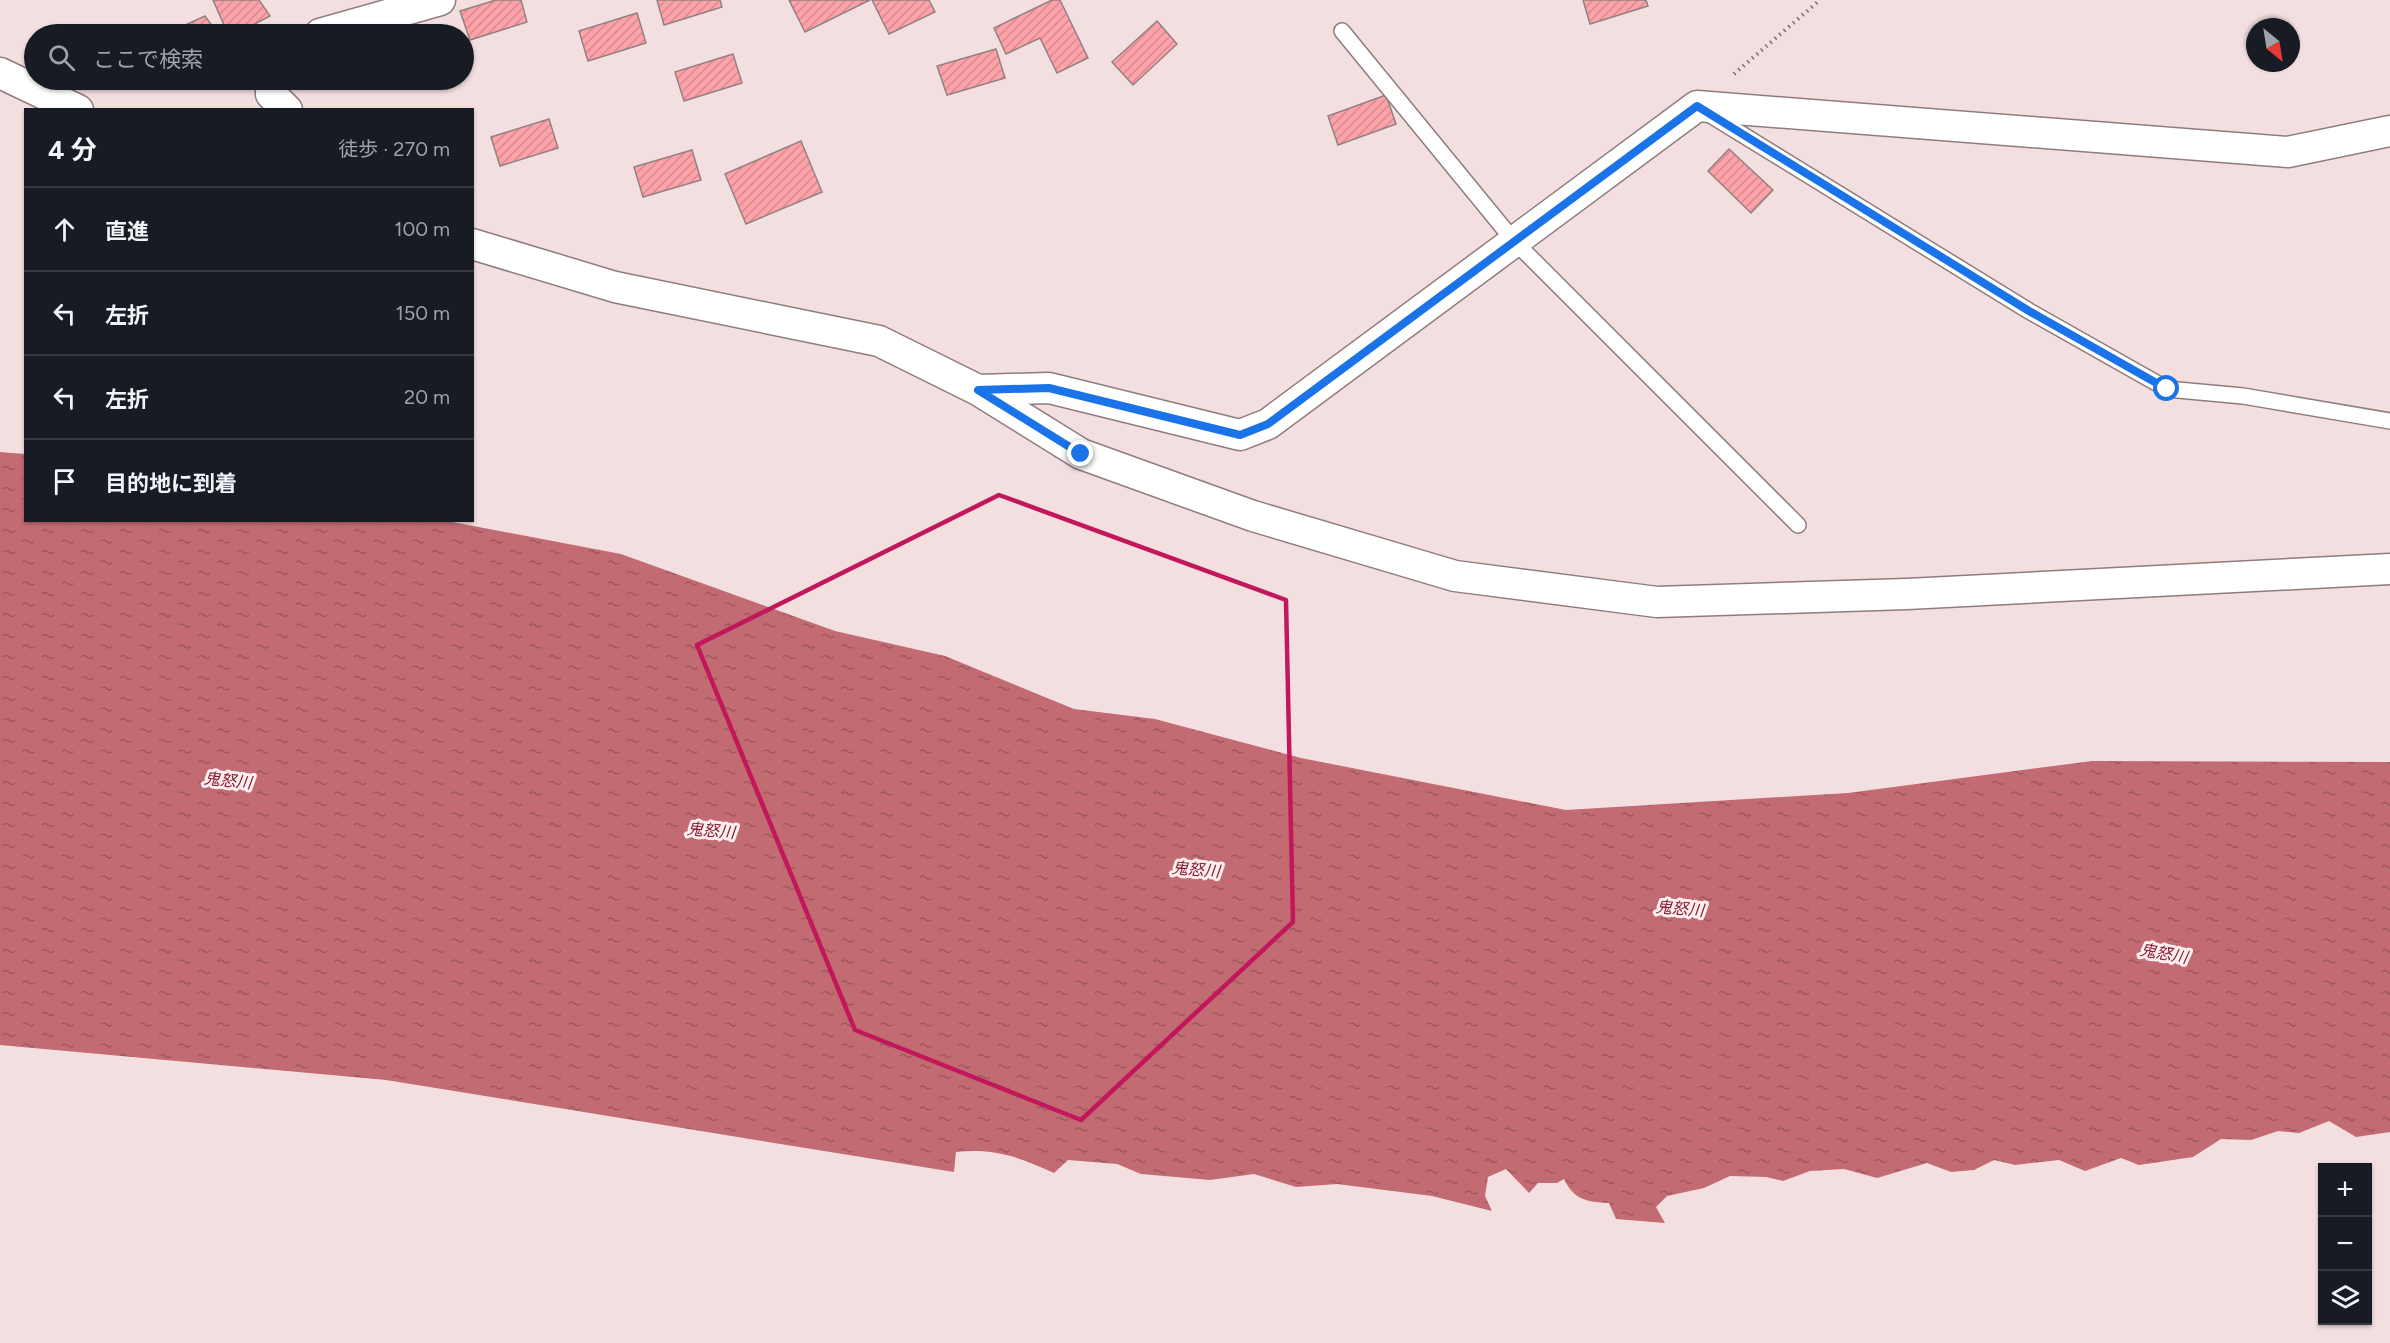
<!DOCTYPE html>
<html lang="ja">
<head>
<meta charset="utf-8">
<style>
  :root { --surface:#171b24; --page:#242831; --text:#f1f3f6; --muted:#9ea1a6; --line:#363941 }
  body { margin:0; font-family:Figtree,"Noto Sans JP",sans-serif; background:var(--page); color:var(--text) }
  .controls { position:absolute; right:18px; bottom:18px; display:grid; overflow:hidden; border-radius:0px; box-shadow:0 2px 4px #0004 }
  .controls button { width:54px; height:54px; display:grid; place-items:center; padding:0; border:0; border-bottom:2px solid var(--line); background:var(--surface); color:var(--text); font:30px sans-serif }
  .compass { position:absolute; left:2246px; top:18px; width:54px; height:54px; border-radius:50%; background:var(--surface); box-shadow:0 2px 4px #0004; rotate:150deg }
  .stop { position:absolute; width:18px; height:18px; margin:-14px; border:4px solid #1a73e8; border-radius:50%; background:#fff }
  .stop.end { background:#1a73e8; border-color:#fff; box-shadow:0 2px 6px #0008 }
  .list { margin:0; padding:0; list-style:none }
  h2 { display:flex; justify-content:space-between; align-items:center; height:78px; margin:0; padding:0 24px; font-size:26px }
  h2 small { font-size:20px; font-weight:400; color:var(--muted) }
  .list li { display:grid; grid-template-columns:39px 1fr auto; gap:18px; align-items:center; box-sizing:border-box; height:84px; padding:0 24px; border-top:2px solid var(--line) }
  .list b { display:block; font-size:22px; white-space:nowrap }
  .list em { font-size:20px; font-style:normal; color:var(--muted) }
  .icon { flex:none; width:33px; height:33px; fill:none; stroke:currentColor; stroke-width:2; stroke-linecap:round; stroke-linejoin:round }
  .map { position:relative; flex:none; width:2390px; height:1343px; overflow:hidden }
  .search { position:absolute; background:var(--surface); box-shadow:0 2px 4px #0004; left:24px; top:24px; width:450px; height:66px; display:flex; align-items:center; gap:15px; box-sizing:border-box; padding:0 21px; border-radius:33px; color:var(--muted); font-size:22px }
  .panel { position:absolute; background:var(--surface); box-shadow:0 2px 4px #0004; left:24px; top:108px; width:450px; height:414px; border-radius:0px }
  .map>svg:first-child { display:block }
  .water { fill:url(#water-ripples) }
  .building { fill:url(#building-hatch); stroke:#938181; stroke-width:1.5 }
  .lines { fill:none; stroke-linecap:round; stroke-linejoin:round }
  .service-casing { stroke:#8f7c7d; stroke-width:18 }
  .minor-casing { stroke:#8f7c7d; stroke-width:33 }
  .path { stroke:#7c6f70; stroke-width:4; stroke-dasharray:1.5 4.5; stroke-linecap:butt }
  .service { stroke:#fff; stroke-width:15 }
  .minor { stroke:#fff; stroke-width:30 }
  .route { stroke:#1a73e8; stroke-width:8 }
  .marked { fill:none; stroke:#c2185b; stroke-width:4.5; stroke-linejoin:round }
  .labels { text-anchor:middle; stroke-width:6; stroke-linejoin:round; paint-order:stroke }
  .water-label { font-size:16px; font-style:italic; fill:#861c32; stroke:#feeeee }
</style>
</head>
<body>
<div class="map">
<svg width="2390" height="1343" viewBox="0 0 2390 1343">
  <defs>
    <pattern id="water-ripples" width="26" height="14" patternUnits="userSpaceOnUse" patternTransform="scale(1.5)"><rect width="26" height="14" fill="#c26b73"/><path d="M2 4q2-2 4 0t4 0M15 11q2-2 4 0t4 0" fill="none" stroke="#9d575d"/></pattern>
    <pattern id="building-hatch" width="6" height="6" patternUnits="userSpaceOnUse" patternTransform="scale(1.5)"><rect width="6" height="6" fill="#fea2a9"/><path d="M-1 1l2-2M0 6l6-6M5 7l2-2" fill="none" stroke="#d98a91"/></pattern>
  </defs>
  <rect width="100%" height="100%" fill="#f4dfe0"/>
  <path class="water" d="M0,452L25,454L26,520L447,521L621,554L835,631L945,656L1074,709L1155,719L1301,758L1566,810L1848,793L2092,761L2390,762V1132L2356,1137L2329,1121L2299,1133L2278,1131L2251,1140L2221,1139L2193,1157L2139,1165L2121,1158L2085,1171L2059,1160L2015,1165L1994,1160L1974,1170L1951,1172L1927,1163L1877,1178L1844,1169L1810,1171L1783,1181L1766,1177L1730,1176L1704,1188L1667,1196L1656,1207L1665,1223L1616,1219L1609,1203C1587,1202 1574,1200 1564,1179L1557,1183H1538L1529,1193L1506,1169L1488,1177L1485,1196L1492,1211L1432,1196L1337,1184L1296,1187L1254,1174L1210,1180L1141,1174L1117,1164L1068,1160L1054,1173C1019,1157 995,1148 956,1152L954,1172L386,1080L0,1045Z"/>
  <path class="building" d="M213,0H259L270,16L236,34H228Z
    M496,0H521L527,22L470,40L460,11Z
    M657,0H720L722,7L664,25Z
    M789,0H870L805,32Z
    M872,0H929L935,12L889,34Z
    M1052,0H1060L1088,58L1057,73L1040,38L1006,54L994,28Z
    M1583,0H1646L1648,6L1590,24Z
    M637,13L646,43L588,61L579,31Z
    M205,16L218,34H174L172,31Z
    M1157,21L1177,44L1133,85L1112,62Z
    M996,49L1005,78L947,95L937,66Z
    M733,54L742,83L684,101L675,72Z
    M1386,95L1396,124L1338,145L1328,116Z
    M549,119L558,148L500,166L491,137Z
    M801,141L822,192L746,224L725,174Z
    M1729,149L1773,190L1751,213L1708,171Z
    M692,150L701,180L643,197L634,167Z"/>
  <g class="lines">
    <g class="service-casing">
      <path id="service" d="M1342,31L1514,241L1798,525
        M1709,114L2029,311L2167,389L2243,396L2390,421"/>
    </g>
    <g class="minor-casing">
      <path id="minor" d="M320,34L440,0
        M0,73L78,110
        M271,80V94L287,110
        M472,244L615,287L879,341L978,390L1081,454L1253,516L1455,576L1657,602L1907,594L2390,569
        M978,390L1049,388L1240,435L1268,424L1697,106L2288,152L2390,131"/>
    </g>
    <path class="path" d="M1734,74L1820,0"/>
    <use href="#service" class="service"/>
    <use href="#minor" class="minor"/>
  </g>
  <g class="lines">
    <path class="route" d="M1081,454L978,390L1049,388L1240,435L1268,424L1697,106L2029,311L2167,389"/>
  </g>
  <path class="marked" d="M999,495L1286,600L1293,922L1081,1120L855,1030L697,645Z"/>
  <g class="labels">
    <g class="water-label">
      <text transform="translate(228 780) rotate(6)" y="6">鬼怒川</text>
      <text transform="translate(711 830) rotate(5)" y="6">鬼怒川</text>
      <text transform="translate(1196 869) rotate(5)" y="6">鬼怒川</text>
      <text transform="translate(1680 908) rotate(5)" y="6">鬼怒川</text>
      <text transform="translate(2164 953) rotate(10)" y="6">鬼怒川</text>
    </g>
  </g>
</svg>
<div class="controls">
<button>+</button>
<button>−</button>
<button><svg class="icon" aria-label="layers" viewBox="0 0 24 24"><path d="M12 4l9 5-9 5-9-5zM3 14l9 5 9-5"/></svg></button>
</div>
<svg class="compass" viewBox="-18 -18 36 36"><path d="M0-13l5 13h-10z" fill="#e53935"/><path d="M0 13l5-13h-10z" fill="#9ea1a6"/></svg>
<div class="stop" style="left:2167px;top:389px"></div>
<div class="stop end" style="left:1081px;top:454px"></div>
<div class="search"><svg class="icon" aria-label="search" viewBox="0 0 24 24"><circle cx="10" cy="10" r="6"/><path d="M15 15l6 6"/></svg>ここで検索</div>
<section class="panel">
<h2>4 分<small>徒歩 · 270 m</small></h2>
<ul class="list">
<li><svg class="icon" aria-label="ahead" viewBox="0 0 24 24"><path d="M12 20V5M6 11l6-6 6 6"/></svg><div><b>直進</b></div><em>100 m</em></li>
<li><svg class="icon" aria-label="left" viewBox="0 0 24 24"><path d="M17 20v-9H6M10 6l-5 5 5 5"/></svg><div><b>左折</b></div><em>150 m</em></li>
<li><svg class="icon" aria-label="left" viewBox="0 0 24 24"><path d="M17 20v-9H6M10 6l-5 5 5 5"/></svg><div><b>左折</b></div><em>20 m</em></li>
<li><svg class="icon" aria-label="arrive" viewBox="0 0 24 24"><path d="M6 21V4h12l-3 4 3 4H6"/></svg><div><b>目的地に到着</b></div></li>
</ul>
</section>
</div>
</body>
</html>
